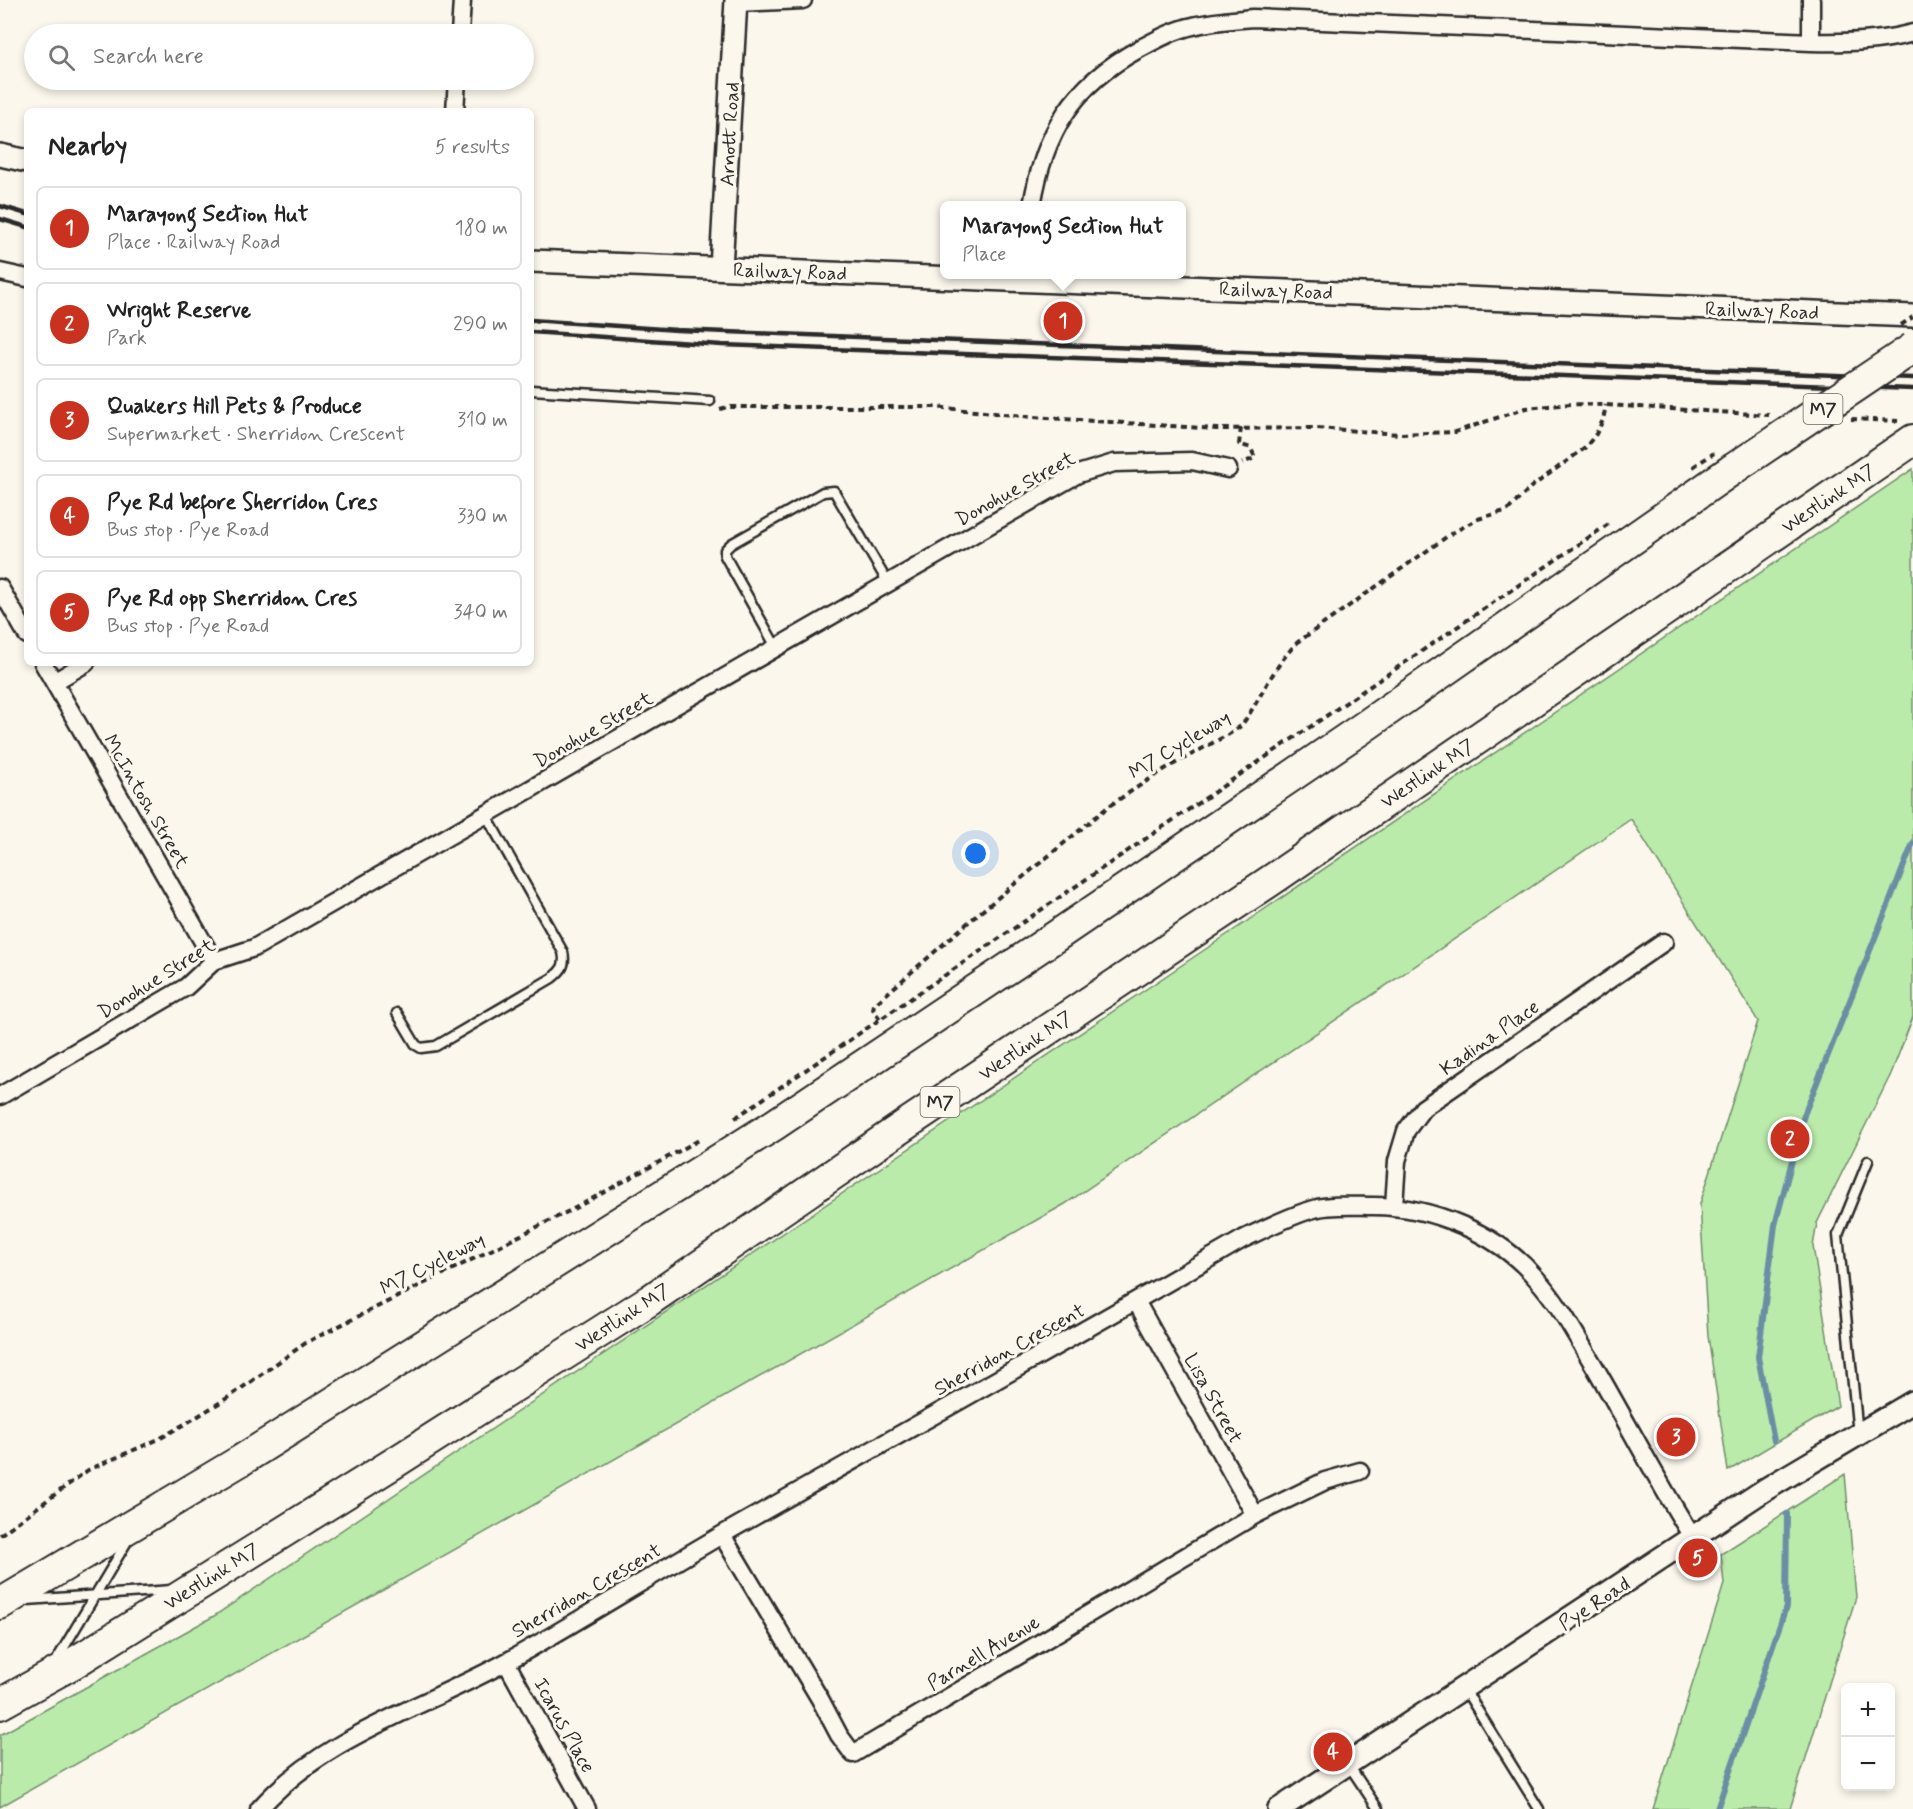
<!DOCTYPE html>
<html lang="en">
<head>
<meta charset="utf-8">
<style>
  :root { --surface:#fff; --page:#f6f6f6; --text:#222; --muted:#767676; --line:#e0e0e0; --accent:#c8321e }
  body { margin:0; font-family:Mynerve,sans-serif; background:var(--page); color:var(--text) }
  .controls { position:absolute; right:18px; bottom:18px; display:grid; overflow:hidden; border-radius:9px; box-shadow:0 3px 9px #0003 }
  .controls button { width:54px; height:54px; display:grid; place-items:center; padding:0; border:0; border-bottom:2px solid var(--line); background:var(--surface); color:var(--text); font:30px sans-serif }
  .you { position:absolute; left:976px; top:854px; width:21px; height:21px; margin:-15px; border:4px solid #fff; border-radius:50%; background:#1a73e8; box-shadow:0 0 0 9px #1a73e833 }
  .badge { display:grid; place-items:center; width:39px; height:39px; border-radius:50%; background:var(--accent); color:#fff; font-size:20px; font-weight:700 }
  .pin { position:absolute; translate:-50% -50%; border:3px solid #fff; box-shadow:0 2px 6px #0006 }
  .popup { position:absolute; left:940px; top:201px; width:246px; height:78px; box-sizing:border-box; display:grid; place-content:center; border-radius:9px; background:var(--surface); filter:drop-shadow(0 2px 4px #0005); font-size:20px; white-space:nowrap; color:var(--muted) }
  .popup b { font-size:22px; color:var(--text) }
  .popup::after { content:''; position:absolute; left:50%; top:100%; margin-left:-12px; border:12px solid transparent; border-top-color:var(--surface) }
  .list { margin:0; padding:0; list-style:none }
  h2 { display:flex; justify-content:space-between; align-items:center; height:78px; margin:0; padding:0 24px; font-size:26px }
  h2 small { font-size:20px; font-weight:400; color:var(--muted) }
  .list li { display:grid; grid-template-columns:39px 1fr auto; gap:18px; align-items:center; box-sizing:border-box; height:84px; margin:0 12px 12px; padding:0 12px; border:2px solid var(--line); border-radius:9px }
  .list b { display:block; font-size:22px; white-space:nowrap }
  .list p { margin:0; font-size:20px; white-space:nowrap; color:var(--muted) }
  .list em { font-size:20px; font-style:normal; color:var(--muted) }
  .icon { flex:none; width:33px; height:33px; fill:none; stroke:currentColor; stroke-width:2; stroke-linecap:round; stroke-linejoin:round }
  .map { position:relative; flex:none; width:1913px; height:1809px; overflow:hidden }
  .search { position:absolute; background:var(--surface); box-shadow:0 3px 9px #0003; left:24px; top:24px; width:510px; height:66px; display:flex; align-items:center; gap:15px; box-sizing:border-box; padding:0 21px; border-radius:33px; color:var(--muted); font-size:22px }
  .panel { position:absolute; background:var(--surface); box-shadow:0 3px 9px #0003; left:24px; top:108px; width:510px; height:558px; border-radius:9px }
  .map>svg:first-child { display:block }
  .green { fill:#baebab; stroke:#728b6b; stroke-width:1.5 }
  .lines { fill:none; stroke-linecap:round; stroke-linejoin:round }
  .stream { stroke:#6a8fa4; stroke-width:6 }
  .service-casing { stroke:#2b2b2b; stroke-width:13 }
  .minor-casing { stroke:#2b2b2b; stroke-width:21 }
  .tertiary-casing { stroke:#2b2b2b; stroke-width:26 }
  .motorway-casing { stroke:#2b2b2b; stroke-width:34 }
  .path { stroke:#2b2b2b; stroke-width:4; stroke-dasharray:6 4.5; stroke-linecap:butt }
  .service { stroke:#fbf7ec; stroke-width:8 }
  .minor { stroke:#fbf7ec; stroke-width:16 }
  .tertiary { stroke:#fbf7ec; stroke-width:21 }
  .motorway { stroke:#fbf7ec; stroke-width:30 }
  .rail { stroke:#2b2b2b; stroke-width:4.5 }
  .motorway-bridge-casing { stroke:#2b2b2b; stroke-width:34; stroke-linecap:butt }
  .path-bridge { stroke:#2b2b2b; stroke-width:4; stroke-dasharray:6 4.5; stroke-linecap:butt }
  .motorway-bridge { stroke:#fbf7ec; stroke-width:30 }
  .labels { text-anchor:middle; stroke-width:6; stroke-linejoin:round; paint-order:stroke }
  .shield { fill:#fbf7ec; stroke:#696865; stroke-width:1.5 }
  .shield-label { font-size:18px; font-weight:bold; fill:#2b2b2b }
  .street-label { font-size:20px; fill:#2b2b2b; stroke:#fbf7ec }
</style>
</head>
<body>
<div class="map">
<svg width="1913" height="1809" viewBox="0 0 1913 1809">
  <rect width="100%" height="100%" fill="#fbf7ec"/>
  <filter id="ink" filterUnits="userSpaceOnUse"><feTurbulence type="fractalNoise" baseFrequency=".0167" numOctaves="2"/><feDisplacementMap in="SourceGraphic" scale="12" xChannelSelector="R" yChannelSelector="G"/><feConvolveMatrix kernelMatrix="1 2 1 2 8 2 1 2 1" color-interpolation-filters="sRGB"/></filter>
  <g filter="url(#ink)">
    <path class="green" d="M1913,469V1017L1891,1074L1817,1223L1813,1246L1838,1406L1728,1471L1708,1336L1700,1204L1758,1021L1631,819L1065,1204L0,1807V1735L214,1616L1228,934Z
      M1845,1474L1856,1597L1790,1809H1653L1724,1584L1721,1554Z"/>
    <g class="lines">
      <path class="stream" d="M1774,1441L1758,1357L1775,1225L1804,1115L1913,843
        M1717,1809L1786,1607L1787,1514"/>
      <g class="service-casing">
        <path id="service" d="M531,390L710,401
          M776,647L725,556V550L731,544L823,492L834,491L888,583
          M397,1013L416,1045L421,1048L436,1046L552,978C562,970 566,965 563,952L486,815
          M1858,1434L1838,1235L1868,1161
          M27,1600L172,1590
          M56,1661L128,1540
          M1464,1688L1539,1809
          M1348,1764L1378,1809"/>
      </g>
      <g class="minor-casing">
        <path id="minor" d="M1811,0V42
          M736,3L803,0
          M460,34L462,0
          M455,111L457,80
          M1032,206C1044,132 1073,85 1139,49C1156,40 1174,30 1193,26C1213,21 1233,20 1253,18L1811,42C1846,43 1879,42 1913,33
          M0,272L27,278
          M0,588L27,635
          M43,663L214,961
          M54,682L86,663
          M0,1096L186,987L214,961L254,948L1078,474L1114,463L1192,461L1228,469
          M1394,1206L1397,1161L1406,1131L1423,1108L1664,942
          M1136,1301L1255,1515
          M722,1535L820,1699L839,1735L853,1754L1255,1515L1325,1481L1360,1471
          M506,1662L587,1809
          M259,1809C325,1735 423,1708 508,1661C581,1620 652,1575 725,1533C898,1435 1071,1339 1243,1239C1266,1228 1289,1216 1314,1209C1330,1204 1356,1206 1373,1206C1431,1206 1497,1233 1535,1277C1559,1303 1575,1334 1593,1364C1627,1422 1657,1481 1693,1538"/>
      </g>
      <g class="tertiary-casing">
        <path id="tertiary" d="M0,155L27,161
          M531,261L1913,316
          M721,268L736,0
          M1279,1809L1766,1489L1913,1402"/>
      </g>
      <g class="motorway-casing">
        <path id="motorway" d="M0,1604L240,1461L774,1125L1043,945L1358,731L1733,469
          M0,1704L72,1664L394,1463L650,1300L908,1123L1276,877L1913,440"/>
      </g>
      <path class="path" d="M720,409L727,407H935L1033,417L1217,429L1316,428L1399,434L1455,432L1526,408L1571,404L1606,405L1769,415
        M1851,419L1898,421
        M1241,428L1239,444L1251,448L1255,458L1242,463
        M880,1019L873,1009L874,1005L971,920L1109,806L1165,769L1229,734L1241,726C1261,699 1273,666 1298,642L1452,533L1478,519L1508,510L1531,487L1585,448L1596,434L1603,420L1606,405
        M735,1118L1610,523
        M0,1535L88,1470L159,1439L195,1418L232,1395L307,1342L577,1207L701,1139"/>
      <use href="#service" class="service"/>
      <use href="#minor" class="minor"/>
      <use href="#tertiary" class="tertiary"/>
      <use href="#motorway" class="motorway"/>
      <path class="rail" d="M0,206L27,214
        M0,219L27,227
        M531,320L677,330L1913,378
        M531,332L722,345L1913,389"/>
      <g class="motorway-bridge-casing">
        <path id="motorway-bridge" d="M1733,469L1913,348"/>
      </g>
      <path class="path-bridge" d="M1901,325L1913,317
        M1693,467L1714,453"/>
      <use href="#motorway-bridge" class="motorway-bridge"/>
    </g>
  </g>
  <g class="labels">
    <g class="shield">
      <rect x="1803.5" y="394" width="39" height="30" rx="4.5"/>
      <rect x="920.5" y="1087" width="39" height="30" rx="4.5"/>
    </g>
    <g class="shield-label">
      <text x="1823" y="415">M7</text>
      <text x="940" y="1108">M7</text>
    </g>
    <g class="street-label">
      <text transform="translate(729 134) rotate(-87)" y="7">Arnott Road</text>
      <text transform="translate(790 271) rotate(2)" y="7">Railway Road</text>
      <text transform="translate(1276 290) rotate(2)" y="7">Railway Road</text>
      <text transform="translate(1762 310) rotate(2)" y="7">Railway Road</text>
      <text transform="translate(1015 488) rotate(-29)" y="7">Donohue Street</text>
      <text transform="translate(1828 498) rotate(-34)" y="7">Westlink M7</text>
      <text transform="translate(593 729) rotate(-30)" y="7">Donohue Street</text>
      <text transform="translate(1179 744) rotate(-31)" y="7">M7 Cycleway</text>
      <text transform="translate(1427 773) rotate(-34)" y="7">Westlink M7</text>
      <text transform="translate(147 801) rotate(60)" y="7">McIntosh Street</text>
      <text transform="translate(156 978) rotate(-32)" y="7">Donohue Street</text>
      <text transform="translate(1489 1037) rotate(-35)" y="7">Kadina Place</text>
      <text transform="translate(1025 1045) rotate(-34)" y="7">Westlink M7</text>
      <text transform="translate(432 1263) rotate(-27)" y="7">M7 Cycleway</text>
      <text transform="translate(622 1317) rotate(-33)" y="7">Westlink M7</text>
      <text transform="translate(1009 1349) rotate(-29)" y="7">Sherridon Crescent</text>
      <text transform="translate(1214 1398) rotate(61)" y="7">Lisa Street</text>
      <text transform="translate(211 1576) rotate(-32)" y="7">Westlink M7</text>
      <text transform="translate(586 1590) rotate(-30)" y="7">Sherridon Crescent</text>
      <text transform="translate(1594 1603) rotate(-33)" y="7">Pye Road</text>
      <text transform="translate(983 1652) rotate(-31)" y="7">Parnell Avenue</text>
      <text transform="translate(565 1725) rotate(61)" y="7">Icarus Place</text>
    </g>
  </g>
</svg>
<div class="controls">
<button>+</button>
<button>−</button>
</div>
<div class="you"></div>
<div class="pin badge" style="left:1063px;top:321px">1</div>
<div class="popup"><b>Marayong Section Hut</b>Place</div>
<div class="pin badge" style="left:1790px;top:1139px">2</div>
<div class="pin badge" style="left:1676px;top:1437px">3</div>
<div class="pin badge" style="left:1333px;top:1752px">4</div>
<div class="pin badge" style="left:1698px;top:1558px">5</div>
<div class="search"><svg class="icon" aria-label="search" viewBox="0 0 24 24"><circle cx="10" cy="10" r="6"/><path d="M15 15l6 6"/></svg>Search here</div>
<section class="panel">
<h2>Nearby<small>5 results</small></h2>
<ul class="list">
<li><span class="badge">1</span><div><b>Marayong Section Hut</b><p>Place · Railway Road</p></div><em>180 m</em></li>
<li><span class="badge">2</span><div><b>Wright Reserve</b><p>Park</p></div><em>290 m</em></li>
<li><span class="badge">3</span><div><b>Quakers Hill Pets &amp; Produce</b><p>Supermarket · Sherridon Crescent</p></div><em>310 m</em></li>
<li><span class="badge">4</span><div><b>Pye Rd before Sherridon Cres</b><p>Bus stop · Pye Road</p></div><em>330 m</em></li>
<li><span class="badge">5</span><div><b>Pye Rd opp Sherridon Cres</b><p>Bus stop · Pye Road</p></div><em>340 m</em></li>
</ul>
</section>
</div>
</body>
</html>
